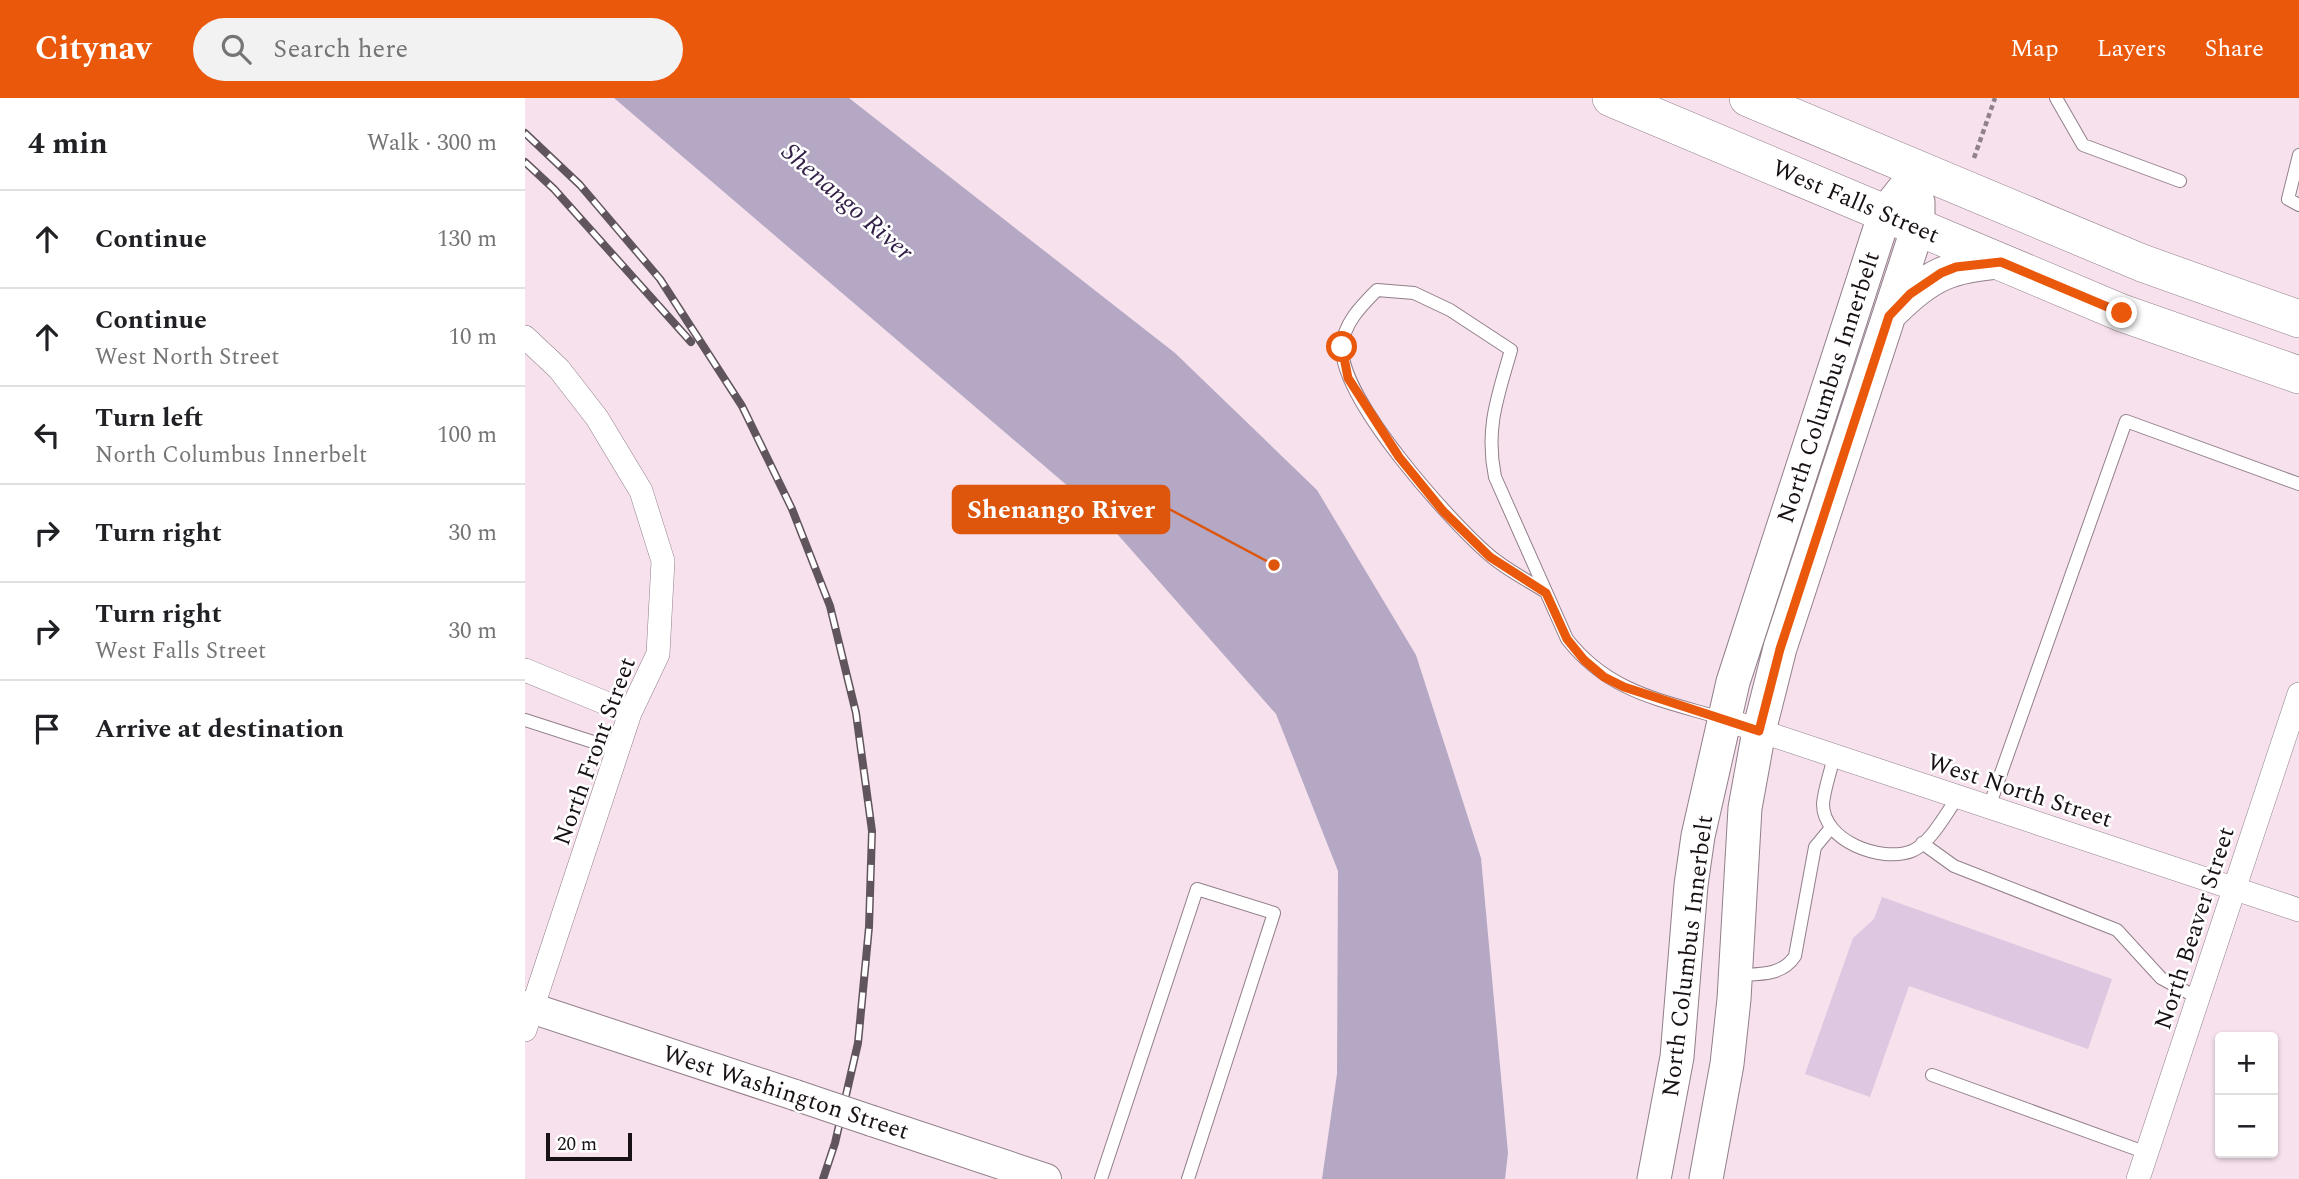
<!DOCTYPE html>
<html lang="en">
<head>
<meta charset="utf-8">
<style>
  :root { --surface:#fff; --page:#f2f2f2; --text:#202124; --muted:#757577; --line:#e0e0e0; --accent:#ea580c }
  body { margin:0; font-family:Spectral,serif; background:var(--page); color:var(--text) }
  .controls { position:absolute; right:21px; bottom:21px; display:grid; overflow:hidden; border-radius:7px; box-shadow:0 2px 5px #0004 }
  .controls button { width:63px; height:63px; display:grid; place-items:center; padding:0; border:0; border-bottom:2px solid var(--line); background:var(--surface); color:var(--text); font:35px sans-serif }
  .scale { position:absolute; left:21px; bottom:18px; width:86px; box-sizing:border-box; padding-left:7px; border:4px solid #181116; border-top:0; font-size:19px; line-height:24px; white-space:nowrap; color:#181116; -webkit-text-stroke:5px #fff; paint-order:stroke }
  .stop { position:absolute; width:21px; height:21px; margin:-16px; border:5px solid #ea580c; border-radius:50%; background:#fff }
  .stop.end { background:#ea580c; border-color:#fff; box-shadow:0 2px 7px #0008 }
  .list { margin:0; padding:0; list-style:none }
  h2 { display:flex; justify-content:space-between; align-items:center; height:91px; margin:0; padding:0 28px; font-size:30px }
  h2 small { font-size:23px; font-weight:400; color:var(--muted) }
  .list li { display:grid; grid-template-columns:46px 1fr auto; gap:21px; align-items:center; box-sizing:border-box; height:98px; padding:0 28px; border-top:2px solid var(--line) }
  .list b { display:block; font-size:26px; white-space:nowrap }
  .list p { margin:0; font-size:23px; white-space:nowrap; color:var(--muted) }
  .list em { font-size:23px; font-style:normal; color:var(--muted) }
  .icon { flex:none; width:38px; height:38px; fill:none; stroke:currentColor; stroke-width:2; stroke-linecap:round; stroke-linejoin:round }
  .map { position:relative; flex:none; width:1774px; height:1081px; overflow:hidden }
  header { display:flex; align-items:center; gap:42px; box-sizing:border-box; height:98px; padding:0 35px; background:var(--accent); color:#fff }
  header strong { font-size:33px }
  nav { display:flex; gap:38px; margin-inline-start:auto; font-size:24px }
  .search { width:490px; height:63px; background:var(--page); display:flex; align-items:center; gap:18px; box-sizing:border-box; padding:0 24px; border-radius:38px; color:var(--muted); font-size:26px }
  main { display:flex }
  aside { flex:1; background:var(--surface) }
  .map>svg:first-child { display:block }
  .water { fill:#b4a8c4 }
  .building { fill:#dec7e0 }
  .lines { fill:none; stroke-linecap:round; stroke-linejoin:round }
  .service-casing { stroke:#927f8a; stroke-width:14 }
  .minor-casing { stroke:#927f8a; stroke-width:24 }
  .tertiary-casing { stroke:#927f8a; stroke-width:32 }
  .secondary-casing { stroke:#927f8a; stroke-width:35 }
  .primary-casing { stroke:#927f8a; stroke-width:38 }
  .path { stroke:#90818a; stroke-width:4.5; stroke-dasharray:5 3.5; stroke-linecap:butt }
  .service { stroke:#fff; stroke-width:12 }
  .minor { stroke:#fff; stroke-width:23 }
  .tertiary { stroke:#fff; stroke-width:30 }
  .secondary { stroke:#fff; stroke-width:33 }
  .primary { stroke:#fff; stroke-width:37 }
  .rail-casing { stroke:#61555d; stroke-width:8 }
  .rail { stroke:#fff; stroke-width:5; stroke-dasharray:16; stroke-linecap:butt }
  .tertiary-bridge-casing { stroke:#927f8a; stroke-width:32; stroke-linecap:butt }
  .tertiary-bridge { stroke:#fff; stroke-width:30 }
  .route { stroke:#ea580c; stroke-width:9 }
  .labels { text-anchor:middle; stroke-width:5; stroke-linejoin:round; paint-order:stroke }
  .street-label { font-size:24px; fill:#181116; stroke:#fff }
  .water-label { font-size:26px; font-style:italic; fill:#332048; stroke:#fff }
  .leader { fill:none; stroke:#de550c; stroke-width:2.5 }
  .callout-dot { fill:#de550c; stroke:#fff; stroke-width:2.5 }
  .callout { fill:#de550c; stroke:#de550c; stroke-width:2.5 }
  .callout-label { font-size:26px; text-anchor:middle; font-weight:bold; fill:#fff }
</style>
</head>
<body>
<header>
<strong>Citynav</strong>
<div class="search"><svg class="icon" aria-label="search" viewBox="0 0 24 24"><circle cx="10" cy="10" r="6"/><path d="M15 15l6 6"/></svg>Search here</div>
<nav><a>Map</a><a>Layers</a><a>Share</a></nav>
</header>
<main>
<aside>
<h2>4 min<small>Walk · 300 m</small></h2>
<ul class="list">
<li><svg class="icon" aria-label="ahead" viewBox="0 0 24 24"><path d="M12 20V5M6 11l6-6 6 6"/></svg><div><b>Continue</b></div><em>130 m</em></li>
<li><svg class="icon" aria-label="ahead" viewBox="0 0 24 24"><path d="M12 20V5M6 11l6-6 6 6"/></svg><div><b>Continue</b><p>West North Street</p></div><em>10 m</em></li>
<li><svg class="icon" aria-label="left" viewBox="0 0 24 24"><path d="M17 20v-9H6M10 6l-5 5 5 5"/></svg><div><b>Turn left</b><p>North Columbus Innerbelt</p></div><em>100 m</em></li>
<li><svg class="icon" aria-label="right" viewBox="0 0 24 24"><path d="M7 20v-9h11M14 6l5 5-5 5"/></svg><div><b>Turn right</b></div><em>30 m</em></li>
<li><svg class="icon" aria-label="right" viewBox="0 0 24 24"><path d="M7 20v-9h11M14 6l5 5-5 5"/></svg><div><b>Turn right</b><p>West Falls Street</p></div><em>30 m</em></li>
<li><svg class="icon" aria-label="arrive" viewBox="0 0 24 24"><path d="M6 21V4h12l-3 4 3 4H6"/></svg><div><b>Arrive at destination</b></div></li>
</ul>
</aside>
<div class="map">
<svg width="1774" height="1081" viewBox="0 0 1774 1081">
  <rect width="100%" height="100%" fill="#f6e1ed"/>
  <path class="water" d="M89,0H324L650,255L792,392L891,557L956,760L983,1055L980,1081H797L812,976L813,773L751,616L572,413Z"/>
  <path class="building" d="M1357,799L1587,881L1563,951L1384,888L1345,999L1280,976L1328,840L1349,821Z"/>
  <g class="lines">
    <g class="service-casing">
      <path id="service" d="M1531,0L1558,47L1655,83
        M1774,57L1763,101L1774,107
        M1021,494C1002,482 980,471 963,456C923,421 817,303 817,250C818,226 836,208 852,192L889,195L925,212L986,252C973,298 960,330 970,379L1042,541C1084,595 1137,602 1199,621
        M0,622L93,652
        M1309,658C1306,673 1299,691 1298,706C1298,743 1356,765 1387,753C1406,745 1421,715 1433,699
        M1464,709L1601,323L1774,386
        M1397,745L1429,768L1592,832L1636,880L1673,900
        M1213,877C1234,876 1257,878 1270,858L1290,749L1305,731
        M1407,977L1622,1055
        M576,1081L672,791L749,815L663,1081"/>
    </g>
    <g class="minor-casing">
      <path id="minor" d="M0,239L34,271L72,320L116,393L138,463L133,556L105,615L0,932
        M0,572L105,615
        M1199,621L1774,812
        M1613,1081L1774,596"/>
    </g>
    <g class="tertiary-casing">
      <path id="tertiary" d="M0,908L270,997
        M347,1023L521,1081"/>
    </g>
    <g class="secondary-casing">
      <path id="secondary" d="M1368,213C1404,177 1426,167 1477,164
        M1129,1081L1152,959L1166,787L1173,738L1208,584L1360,115L1394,72
        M1181,1081L1202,966L1209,901L1220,710L1234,633L1255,550L1393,129V104"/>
    </g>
    <g class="primary-casing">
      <path id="primary" d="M1086,0L1597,215L1774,277
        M1223,0L1617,165L1774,221"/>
    </g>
    <path class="path" d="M1449,60L1470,0"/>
    <use href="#service" class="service"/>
    <use href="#minor" class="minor"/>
    <use href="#tertiary" class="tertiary"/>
    <use href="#secondary" class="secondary"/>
    <use href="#primary" class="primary"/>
    <g class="rail-casing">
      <path id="rail" d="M0,35L55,87L135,181L217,308L267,411L305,508L331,615L347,733L344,829L333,945L310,1045L298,1081
        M0,64L29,91L166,244"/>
    </g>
    <use href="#rail" class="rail"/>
    <g class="tertiary-bridge-casing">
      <path id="tertiary-bridge" d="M270,997L347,1023"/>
    </g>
    <use href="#tertiary-bridge" class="tertiary-bridge"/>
  </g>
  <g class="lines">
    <path class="route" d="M817,249L823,280L874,359L918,413L965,459L1021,495L1042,541L1059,562L1079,579L1099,589L1234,633L1255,551L1364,218L1385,196L1416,175L1431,169L1476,164L1597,215"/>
  </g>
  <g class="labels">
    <g class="street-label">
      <text transform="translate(1331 103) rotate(23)" y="8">West Falls Street</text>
      <text transform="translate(1303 289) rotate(-72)" y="8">North Columbus Innerbelt</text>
      <text transform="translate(69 653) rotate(-70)" y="8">North Front Street</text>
      <text transform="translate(1495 692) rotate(18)" y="8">West North Street</text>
      <text transform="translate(1669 830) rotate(-72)" y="8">North Beaver Street</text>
      <text transform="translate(1162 858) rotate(-83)" y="8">North Columbus Innerbelt</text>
      <text transform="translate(261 994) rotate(18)" y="8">West Washington Street</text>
    </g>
    <g class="water-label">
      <text transform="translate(323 103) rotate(41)" y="9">Shenango River</text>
    </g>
  </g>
  <path class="leader" d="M749 467L644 411"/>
  <circle class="callout-dot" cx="749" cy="467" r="7"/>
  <rect class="callout" x="428" y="388" width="216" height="47" rx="7"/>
  <g class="callout-label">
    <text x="536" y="420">Shenango River</text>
  </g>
</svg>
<div class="controls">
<button>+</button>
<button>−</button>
</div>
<div class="scale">20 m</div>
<div class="stop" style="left:817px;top:249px"></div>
<div class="stop end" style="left:1597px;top:215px"></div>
</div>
</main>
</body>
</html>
